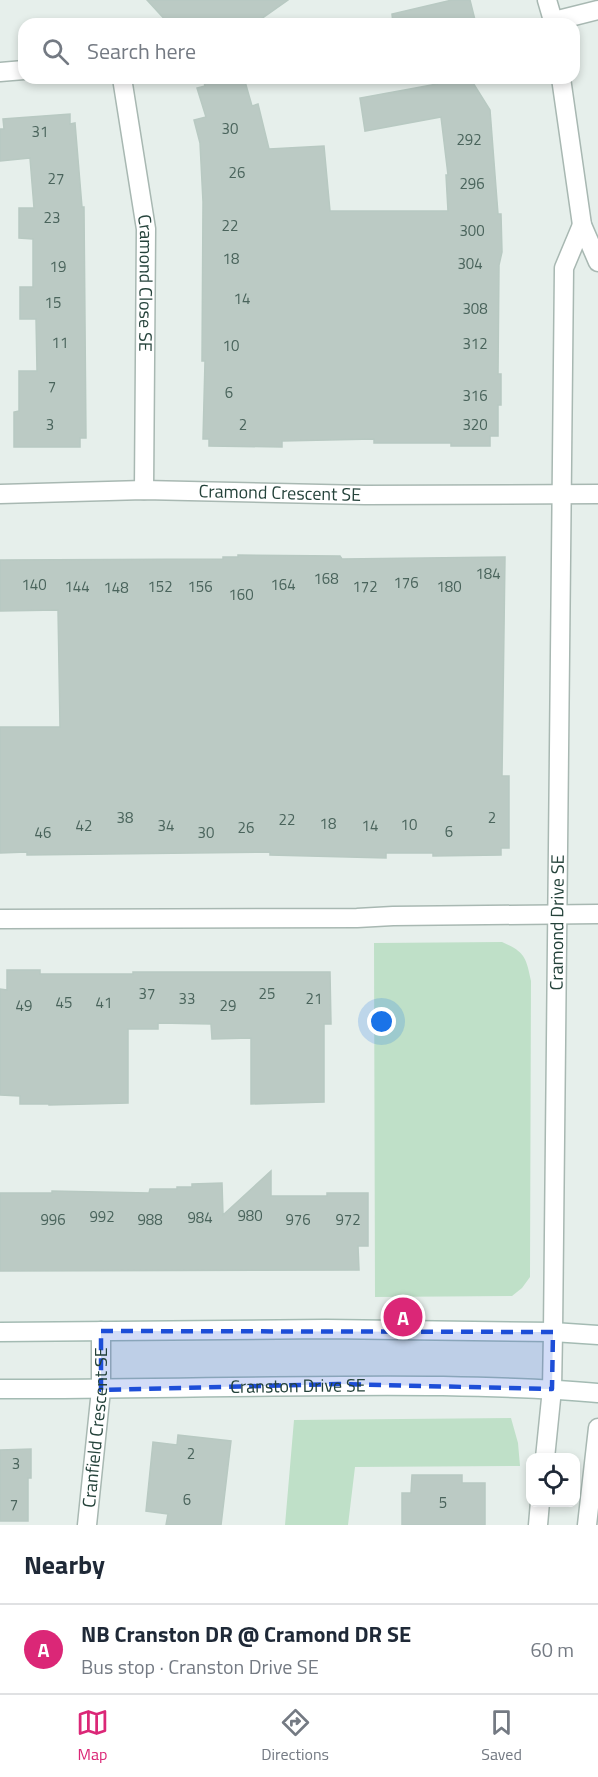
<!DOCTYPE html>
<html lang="en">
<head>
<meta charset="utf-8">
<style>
  :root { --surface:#fff; --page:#f6f6f7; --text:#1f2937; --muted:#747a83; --line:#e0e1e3; --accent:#db2777 }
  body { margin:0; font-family:"Titillium Web",sans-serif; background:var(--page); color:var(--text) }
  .controls { position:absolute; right:18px; bottom:18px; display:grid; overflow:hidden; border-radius:12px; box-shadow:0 3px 9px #0003 }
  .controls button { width:54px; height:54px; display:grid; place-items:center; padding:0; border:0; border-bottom:2px solid var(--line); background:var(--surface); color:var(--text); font:30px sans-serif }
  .you { position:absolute; left:382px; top:1022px; width:21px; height:21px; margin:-15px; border:4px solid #fff; border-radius:50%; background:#1a73e8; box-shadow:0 0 0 9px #1a73e833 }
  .badge { display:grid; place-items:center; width:39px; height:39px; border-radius:50%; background:var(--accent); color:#fff; font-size:20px; font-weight:700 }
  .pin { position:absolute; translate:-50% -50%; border:3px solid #fff; box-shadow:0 2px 6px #0006 }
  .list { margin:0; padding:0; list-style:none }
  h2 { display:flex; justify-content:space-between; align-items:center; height:78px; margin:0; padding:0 24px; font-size:26px }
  h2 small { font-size:20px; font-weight:400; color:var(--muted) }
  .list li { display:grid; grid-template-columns:39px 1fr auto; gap:18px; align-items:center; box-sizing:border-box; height:90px; padding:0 24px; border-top:2px solid var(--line) }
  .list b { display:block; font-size:22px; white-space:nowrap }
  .list p { margin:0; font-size:20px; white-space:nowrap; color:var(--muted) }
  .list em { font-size:20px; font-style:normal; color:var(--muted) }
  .icon { flex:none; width:33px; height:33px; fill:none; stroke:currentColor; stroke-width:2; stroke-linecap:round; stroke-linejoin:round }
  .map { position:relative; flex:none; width:598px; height:1525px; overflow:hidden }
  .search { position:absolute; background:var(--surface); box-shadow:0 3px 9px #0003; left:18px; right:18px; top:18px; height:66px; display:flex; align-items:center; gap:15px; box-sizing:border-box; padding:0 21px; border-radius:18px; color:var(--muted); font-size:22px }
  .sheet { height:168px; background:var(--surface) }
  nav { display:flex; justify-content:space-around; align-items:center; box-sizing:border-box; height:84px; border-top:2px solid var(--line); background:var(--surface); font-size:16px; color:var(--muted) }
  nav a { display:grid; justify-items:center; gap:3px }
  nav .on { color:var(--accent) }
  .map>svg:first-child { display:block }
  .green { fill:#bfe0c8 }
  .building { fill:#bbcac4; stroke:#b8c9c2; stroke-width:1.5 }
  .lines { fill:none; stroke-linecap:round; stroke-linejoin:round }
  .street-casing { stroke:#a8b8b2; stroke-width:21 }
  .secondary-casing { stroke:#a4bbb3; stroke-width:21 }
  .street { stroke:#fff; stroke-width:18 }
  .secondary { stroke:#fff; stroke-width:18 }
  .marked { fill:#1d4ed8; fill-opacity:0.2; stroke:#1d4ed8; stroke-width:4.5; stroke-dasharray:12 8; stroke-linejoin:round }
  .labels { text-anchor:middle; stroke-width:4.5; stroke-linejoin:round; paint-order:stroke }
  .number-label { font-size:15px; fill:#4a645c }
  .street-label { font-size:18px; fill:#24423a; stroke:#f7fbf9 }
</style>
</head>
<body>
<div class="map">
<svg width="598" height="1525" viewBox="0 0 598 1525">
  <rect width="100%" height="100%" fill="#e6efeb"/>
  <path class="green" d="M502,942C525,952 526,957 531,981L530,1277L522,1288L512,1296L375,1297L374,943Z
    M511,1418L518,1443L520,1466L355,1467L348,1525H285L294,1420Z"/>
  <path class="building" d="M147,0H288L254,24H169Z
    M452,0H470L476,24H393L392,14Z
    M203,78H244L252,106L258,104L269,149L324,146L330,211H448L446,175H448L441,117L365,131L360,98L437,84L436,78H470L490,110L498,214H501L502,252L499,265L498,374H501V405H498V436H490V446H451V443H374V439L282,441V447L209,446V439H203L205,361H202L203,202L200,143L194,120L206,117L197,88L205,86Z
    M70,114V124L75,123L82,207H84L86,438H80V447H14V412L19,411V371H37L36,319H20V287H33V239L19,238V208H34L30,158L0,161V129H4L3,119Z
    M238,555L340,556L342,559L505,557L502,776H509V848H501V855L433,856V853H386V858L270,855V852L27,855V852L0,853V727H60L58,610L0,611V560L223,559V557H238Z
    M7,970H40V974H133V972H330L331,1024H324V1102L251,1104V1038L212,1039L211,1024L158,1023V1029H128V1103L49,1105V1104H20V1096L0,1095V989L7,990Z
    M271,1171V1196H327V1193H368V1246H358L359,1270L0,1271V1193H52V1191L149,1193L150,1189H177V1187H192V1184L222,1183L223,1215Z
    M178,1435L231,1441L221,1525H166L168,1514L146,1511L153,1442L177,1445Z
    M31,1449V1478H28V1521H0V1450Z
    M412,1475H462V1483H485V1525H402V1493H411Z"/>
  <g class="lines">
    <g class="street-casing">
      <g id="street">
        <path d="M547,0L554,24"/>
        <path d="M554,21L598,10"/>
        <path d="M0,72L24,70"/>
        <path id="s1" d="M122,78L146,229L144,490"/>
        <path d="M561,78L582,225L598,262"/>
        <path id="s2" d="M0,494L144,490L365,495L598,494"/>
        <path d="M0,919L357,918L393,916L598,914"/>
        <path id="s3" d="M545,1458L552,1389L553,1332L564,268L582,225"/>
        <path id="s4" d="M87,1525L101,1390V1331"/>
        <path d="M538,1525L540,1502"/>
        <path d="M587,1525L598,1428"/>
      </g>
    </g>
    <g class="secondary-casing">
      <g id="secondary">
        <path d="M0,1332L326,1329L553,1332L598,1335"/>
        <path id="s5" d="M0,1389C148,1390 295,1384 443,1386C495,1387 546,1388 598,1393"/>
      </g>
    </g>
    <use href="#street" class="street"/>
    <use href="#secondary" class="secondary"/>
  </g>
  <path class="marked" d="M101,1331L553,1332L552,1389L338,1384L101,1390Z"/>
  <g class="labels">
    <g class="number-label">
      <text x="230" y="134">30</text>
      <text x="40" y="137">31</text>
      <text x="469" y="145">292</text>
      <text x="237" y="178">26</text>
      <text x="56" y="184">27</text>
      <text x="472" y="189">296</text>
      <text x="52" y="223">23</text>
      <text x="230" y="231">22</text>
      <text x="472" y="236">300</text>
      <text x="231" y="264">18</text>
      <text x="470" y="269">304</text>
      <text x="58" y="272">19</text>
      <text x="242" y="304">14</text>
      <text x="53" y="308">15</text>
      <text x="475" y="314">308</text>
      <text x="60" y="348">11</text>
      <text x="475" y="349">312</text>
      <text x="231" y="351">10</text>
      <text x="52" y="392">7</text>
      <text x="229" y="398">6</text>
      <text x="475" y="401">316</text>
      <text x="50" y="430">3</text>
      <text x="243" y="430">2</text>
      <text x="475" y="430">320</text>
      <text x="488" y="579">184</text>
      <text x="326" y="584">168</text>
      <text x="406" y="588">176</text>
      <text x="34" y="590">140</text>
      <text x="283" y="590">164</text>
      <text x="77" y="592">144</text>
      <text x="160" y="592">152</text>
      <text x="200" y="592">156</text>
      <text x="365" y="592">172</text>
      <text x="449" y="592">180</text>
      <text x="116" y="593">148</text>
      <text x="241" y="600">160</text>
      <text x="125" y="823">38</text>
      <text x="492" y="823">2</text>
      <text x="287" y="825">22</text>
      <text x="328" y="829">18</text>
      <text x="409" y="830">10</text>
      <text x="84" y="831">42</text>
      <text x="166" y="831">34</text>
      <text x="370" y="831">14</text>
      <text x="246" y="833">26</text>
      <text x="449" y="837">6</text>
      <text x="43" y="838">46</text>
      <text x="206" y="838">30</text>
      <text x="147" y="999">37</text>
      <text x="267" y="999">25</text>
      <text x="187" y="1004">33</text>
      <text x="314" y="1004">21</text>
      <text x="64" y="1008">45</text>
      <text x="104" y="1008">41</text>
      <text x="24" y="1011">49</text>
      <text x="228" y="1011">29</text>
      <text x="250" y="1221">980</text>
      <text x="102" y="1222">992</text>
      <text x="200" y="1223">984</text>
      <text x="53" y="1225">996</text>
      <text x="150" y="1225">988</text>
      <text x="298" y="1225">976</text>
      <text x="348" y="1225">972</text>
      <text x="191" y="1459">2</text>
      <text x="16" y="1469">3</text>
      <text x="187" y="1505">6</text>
      <text x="443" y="1508">5</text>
      <text x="14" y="1510">7</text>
    </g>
    <g class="street-label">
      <text dy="6" stroke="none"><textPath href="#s1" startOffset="207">Cramond Close SE</textPath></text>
      <text dy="6" stroke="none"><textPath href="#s2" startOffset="280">Cramond Crescent SE</textPath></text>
      <text dy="6" stroke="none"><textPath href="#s3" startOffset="536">Cramond Drive SE</textPath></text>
      <text dy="6" stroke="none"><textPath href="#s5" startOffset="298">Cranston Drive SE</textPath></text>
      <text dy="6" stroke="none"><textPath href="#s4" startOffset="98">Cranfield Crescent SE</textPath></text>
    </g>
  </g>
</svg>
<div class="controls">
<button><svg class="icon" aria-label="locate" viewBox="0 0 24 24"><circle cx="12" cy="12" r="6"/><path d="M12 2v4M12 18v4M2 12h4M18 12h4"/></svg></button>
</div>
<div class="you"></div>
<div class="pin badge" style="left:403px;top:1317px">A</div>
<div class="search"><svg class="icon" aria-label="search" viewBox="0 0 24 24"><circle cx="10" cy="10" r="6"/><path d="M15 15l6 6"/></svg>Search here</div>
</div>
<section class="sheet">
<h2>Nearby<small></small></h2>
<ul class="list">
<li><span class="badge">A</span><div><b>NB Cranston DR @ Cramond DR SE</b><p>Bus stop · Cranston Drive SE</p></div><em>60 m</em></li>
</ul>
</section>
<nav>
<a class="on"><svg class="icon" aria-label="map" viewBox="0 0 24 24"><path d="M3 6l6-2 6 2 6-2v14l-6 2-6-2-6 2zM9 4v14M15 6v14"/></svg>Map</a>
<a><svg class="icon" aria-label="directions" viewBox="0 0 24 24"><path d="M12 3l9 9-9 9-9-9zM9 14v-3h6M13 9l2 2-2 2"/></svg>Directions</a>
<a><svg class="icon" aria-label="saved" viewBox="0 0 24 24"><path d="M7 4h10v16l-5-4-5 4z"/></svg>Saved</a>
</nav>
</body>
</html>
